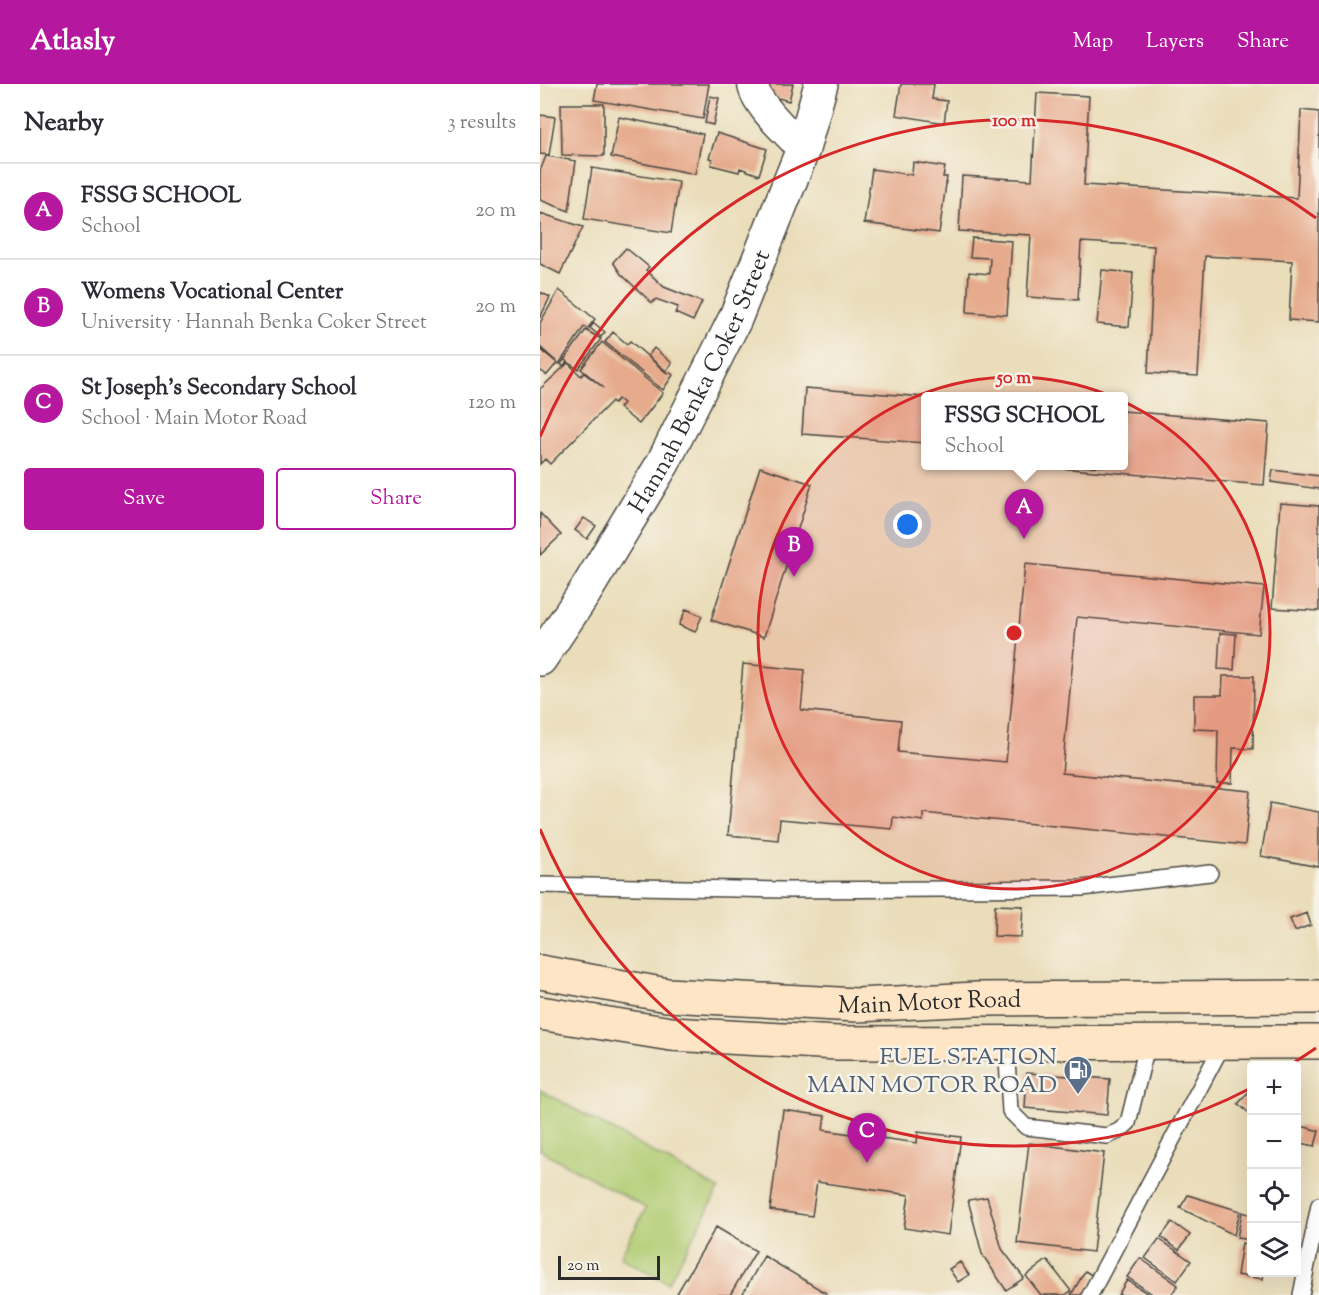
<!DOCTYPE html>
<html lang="en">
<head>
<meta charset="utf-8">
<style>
  :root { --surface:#fff; --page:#f2f2f3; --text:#2b2b33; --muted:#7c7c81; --line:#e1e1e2; --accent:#b5179e }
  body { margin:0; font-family:"Sorts Mill Goudy",serif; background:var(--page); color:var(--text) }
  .controls { position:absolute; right:18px; bottom:18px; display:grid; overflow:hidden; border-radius:6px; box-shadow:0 6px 24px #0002 }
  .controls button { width:54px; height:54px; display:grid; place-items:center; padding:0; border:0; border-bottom:2px solid var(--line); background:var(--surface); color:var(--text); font:30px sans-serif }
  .scale { position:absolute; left:18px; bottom:15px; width:102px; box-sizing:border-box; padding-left:6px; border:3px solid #2b2b2b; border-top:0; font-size:16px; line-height:21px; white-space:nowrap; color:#2b2b2b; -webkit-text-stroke:4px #f7f3e8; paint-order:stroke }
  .you { position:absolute; left:368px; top:441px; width:21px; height:21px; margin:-15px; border:4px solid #fff; border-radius:50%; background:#1a73e8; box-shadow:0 0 0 9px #1a73e833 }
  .badge { display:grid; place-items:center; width:39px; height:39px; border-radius:50%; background:var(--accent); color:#fff; font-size:20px; font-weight:700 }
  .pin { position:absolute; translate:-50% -50px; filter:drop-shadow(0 2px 3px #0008) }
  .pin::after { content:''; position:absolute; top:32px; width:21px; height:18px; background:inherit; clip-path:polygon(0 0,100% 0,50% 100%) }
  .popup { position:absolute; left:381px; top:308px; width:207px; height:78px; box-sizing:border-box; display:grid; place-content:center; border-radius:6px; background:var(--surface); filter:drop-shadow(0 2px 4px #0005); font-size:20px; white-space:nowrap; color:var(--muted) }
  .popup b { font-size:22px; color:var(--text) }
  .popup::after { content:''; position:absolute; left:50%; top:100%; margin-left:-12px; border:12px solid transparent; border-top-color:var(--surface) }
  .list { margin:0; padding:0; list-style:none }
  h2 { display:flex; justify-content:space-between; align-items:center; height:78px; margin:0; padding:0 24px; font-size:26px }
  h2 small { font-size:20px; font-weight:400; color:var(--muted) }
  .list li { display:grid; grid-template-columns:39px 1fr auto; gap:18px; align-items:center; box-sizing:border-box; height:96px; padding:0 24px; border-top:2px solid var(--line) }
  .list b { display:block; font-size:22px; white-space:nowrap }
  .list p { margin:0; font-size:20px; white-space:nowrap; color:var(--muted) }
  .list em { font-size:20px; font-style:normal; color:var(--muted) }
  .actions { display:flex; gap:12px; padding:18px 24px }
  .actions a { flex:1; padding:14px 0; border:2px solid var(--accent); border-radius:6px; text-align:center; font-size:21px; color:var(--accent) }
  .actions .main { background:var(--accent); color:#fff }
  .icon { flex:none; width:33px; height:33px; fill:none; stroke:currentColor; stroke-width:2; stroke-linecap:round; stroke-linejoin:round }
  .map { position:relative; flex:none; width:779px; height:1211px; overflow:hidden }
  header { display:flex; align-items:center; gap:36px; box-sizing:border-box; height:84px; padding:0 30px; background:var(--accent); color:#fff }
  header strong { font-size:28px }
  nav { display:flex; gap:33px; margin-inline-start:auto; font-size:21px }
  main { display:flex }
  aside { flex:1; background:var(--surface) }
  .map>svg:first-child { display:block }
  .green { fill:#b1cc72; stroke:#6e7c4e; stroke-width:1.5 }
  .building { fill:#e6aa8c }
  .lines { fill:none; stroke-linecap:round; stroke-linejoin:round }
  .service-casing { stroke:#484640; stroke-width:18 }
  .minor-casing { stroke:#484640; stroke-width:33 }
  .tertiary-casing { stroke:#484640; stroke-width:36 }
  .secondary-casing { stroke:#484640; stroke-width:36 }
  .service { stroke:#fff; stroke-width:15 }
  .minor { stroke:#fff; stroke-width:30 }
  .tertiary { stroke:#fff; stroke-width:33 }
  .secondary { stroke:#fde5c5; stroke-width:33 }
  .ring { fill:none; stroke:#d62828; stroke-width:3 }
  .labels { text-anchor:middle; stroke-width:5; stroke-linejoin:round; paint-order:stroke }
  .street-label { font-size:24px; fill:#2b2b2b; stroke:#f7f3e8 }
  .service-label { font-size:24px; fill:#4e5e75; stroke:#f7f3e8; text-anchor:end }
  .centre { fill:#d62828; stroke:#f7f3e8; stroke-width:3 }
  .ring-label { font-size:18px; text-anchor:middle; font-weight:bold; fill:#d62828; stroke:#f7f3e8; stroke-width:5; stroke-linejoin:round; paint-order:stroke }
</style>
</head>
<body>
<header>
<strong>Atlasly</strong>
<nav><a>Map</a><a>Layers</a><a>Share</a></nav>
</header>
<main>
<aside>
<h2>Nearby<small>3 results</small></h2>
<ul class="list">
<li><span class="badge">A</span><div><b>FSSG SCHOOL</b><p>School</p></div><em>20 m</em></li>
<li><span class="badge">B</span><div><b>Womens Vocational Center</b><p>University · Hannah Benka Coker Street</p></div><em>20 m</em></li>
<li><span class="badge">C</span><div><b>St Joseph's Secondary School</b><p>School · Main Motor Road</p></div><em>120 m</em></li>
</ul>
<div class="actions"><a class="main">Save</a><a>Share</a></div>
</aside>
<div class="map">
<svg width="779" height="1211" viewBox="0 0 779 1211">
  <rect width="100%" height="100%" fill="#f7f3e8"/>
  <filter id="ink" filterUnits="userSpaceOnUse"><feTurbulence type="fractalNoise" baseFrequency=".0167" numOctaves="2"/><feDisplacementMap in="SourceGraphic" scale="12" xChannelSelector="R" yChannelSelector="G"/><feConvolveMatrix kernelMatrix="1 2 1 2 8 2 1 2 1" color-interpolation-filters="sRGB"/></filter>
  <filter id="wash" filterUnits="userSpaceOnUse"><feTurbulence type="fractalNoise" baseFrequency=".008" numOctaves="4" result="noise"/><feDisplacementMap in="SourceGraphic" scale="24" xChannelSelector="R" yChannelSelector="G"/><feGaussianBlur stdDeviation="1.35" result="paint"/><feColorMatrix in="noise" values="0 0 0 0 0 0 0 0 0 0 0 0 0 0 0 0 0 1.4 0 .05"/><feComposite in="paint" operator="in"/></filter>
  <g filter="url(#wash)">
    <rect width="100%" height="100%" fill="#eaddba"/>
    <path class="green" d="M0,1006L179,1105L128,1199L80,1173L106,1124L0,1066Z"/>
    <g id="blocks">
      <path class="building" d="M57,0H169L163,35L54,16Z
        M225,0H253L249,17L223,10Z
        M361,0H394L392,15L407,17L404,39L356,31Z
        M497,9L549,12L544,101L757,114L761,26L779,28V238L749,236L752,177L665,172L658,292L608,289L614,162L541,158L538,216L487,213L491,151L419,147L422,92L492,96Z
        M170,12L179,14L173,41L165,39Z
        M21,20H64V72L22,71Z
        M0,31L15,33L9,71L0,70Z
        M79,33L163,50L155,90L71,73Z
        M177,49L227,65L219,91L200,84L199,88L171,81L172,75L169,74Z
        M6,72L36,77L29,127L0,116V87Z
        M373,78L405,83L403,93H407L399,149L324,139L332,85L372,91Z
        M52,84L139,98L131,149L44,135Z
        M0,129L43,143L20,190L0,180Z
        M432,154L472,157L467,231L427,228L429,188L449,190L450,174L430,173Z
        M86,164L109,183L106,186L124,203L162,218L153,237L135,229L138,223L116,215L112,219L81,190L73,178Z
        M562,186L593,189L589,243L557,240Z
        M19,206L55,235L48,244L44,243L19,280L0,263V239Z
        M0,208L10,213L0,234Z
        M54,239L65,248L61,253L50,244Z
        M46,246L61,255L38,285L25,276L27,278L23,283L21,280Z
        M73,248L87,260L90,257L128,290L130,288L133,291L123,306L65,258Z
        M62,258L123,309L99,340L79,324L83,319L78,315L74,319L72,317L10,380L5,375L0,380V305L28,279L41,292L44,289L64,304L41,285Z
        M114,264L132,279L126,287L108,272Z
        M0,265L17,279L7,291L0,286Z
        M265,304L385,313V359L262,350Z
        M583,327L729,339L724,401L506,383L583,382Z
        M220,383L272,400L224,553L171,536Z
        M733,386L779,392V405L731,398Z
        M740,419L779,422V527L732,524Z
        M0,429L21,451L0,471Z
        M44,434L56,442L47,455L35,446Z
        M485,480L724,503L719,550L537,533L522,689L710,707L705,761L383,729V737L353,733L352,745L240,735L238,756L188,751L203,580L265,586L261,626L361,636L358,668L466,678Z
        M146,525L162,532L155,548L139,541Z
        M680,549L696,550L694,586L678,585Z
        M683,592H714L713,665L693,664L692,699H677L678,646L654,645V611H682Z
        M730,719L779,728V783L721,772Z
        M455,821L483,822L481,853L454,852Z
        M767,829L771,841L755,847L750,835Z
        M487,989L570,995L567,1031L485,1024Z
        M712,1004V1031L698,1020Z
        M243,1026L285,1032L283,1046L377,1059L378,1048L421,1053L408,1151L364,1144L369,1111L277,1098L272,1132L230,1126Z
        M758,1041L779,1047L775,1062L756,1058Z
        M489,1059L564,1069L553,1168L477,1159Z
        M648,1111L700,1127L694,1151L640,1124Z
        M447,1113L462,1165L484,1194L466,1206L442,1170L428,1116Z
        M702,1128L712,1131V1156L697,1154Z
        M632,1138L650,1151L639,1166L621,1153Z
        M176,1143L216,1167L190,1211H136Z
        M619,1155L651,1177L637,1197L605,1174Z
        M702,1159L712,1161V1188H724L723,1195L697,1191Z
        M224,1172L286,1209L285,1211H202Z
        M600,1174L638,1201L631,1211H614L587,1193Z
        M507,1176L531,1207L525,1211H501L486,1192Z
        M420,1178L429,1191L418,1198L409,1185Z
        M545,1187L555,1193L545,1211H531Z
        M587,1196L610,1211H578Z"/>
    </g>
  </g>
  <g filter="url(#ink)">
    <use href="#blocks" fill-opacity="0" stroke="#484640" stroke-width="1.5"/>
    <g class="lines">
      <g class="service-casing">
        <path id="service" d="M0,801L243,806L542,804L670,789
          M466,958L470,1027L486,1043L567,1052L579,1047L588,1039L608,958
          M550,1211L684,958
          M761,1211L779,1121"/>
      </g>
      <g class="minor-casing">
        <path id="minor" d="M213,0C214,19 250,51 263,65"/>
      </g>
      <g class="tertiary-casing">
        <g id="tertiary">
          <path id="s1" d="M0,575L45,508L123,379L195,235L263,65L281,0"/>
        </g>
      </g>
      <g class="secondary-casing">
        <g id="secondary">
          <path id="s2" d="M0,888L127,911L317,921L436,915L779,913"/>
          <path d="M0,929L131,950L298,959L779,958"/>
        </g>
      </g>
      <use href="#service" class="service"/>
      <use href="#minor" class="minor"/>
      <use href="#tertiary" class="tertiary"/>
      <use href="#secondary" class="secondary"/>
    </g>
  </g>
  <circle cx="474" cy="549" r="256" fill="#d62828" fill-opacity=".12"/>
  <g class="ring">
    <circle cx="474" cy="549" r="256"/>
    <path d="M776 964A513 513 0 0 1 753 979M711 1004A513 513 0 0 1 0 745M0 353A513 513 0 0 1 776 134"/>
  </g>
  <defs>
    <g id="fuel-pin" transform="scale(1.5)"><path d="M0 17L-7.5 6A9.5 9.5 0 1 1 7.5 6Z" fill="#5c6f8a" stroke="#f7f3e8"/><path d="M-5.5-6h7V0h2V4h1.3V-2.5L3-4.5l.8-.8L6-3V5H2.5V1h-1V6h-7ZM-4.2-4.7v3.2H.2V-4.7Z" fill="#fff"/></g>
  </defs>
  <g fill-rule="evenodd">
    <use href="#fuel-pin" x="538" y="986"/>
  </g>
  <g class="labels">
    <g class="street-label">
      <text dy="8" stroke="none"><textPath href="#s1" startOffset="321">Hannah Benka Coker Street</textPath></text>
      <text dy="8" stroke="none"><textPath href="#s2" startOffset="392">Main Motor Road</textPath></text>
    </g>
    <g class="service-label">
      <text x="517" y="980">FUEL STATION<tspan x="517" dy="28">MAIN MOTOR ROAD</tspan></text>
    </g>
  </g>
  <circle cx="474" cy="549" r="9" class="centre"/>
  <g class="ring-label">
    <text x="474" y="42">100 m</text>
    <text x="474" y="299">50 m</text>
  </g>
</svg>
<div class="controls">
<button>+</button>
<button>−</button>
<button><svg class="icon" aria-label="locate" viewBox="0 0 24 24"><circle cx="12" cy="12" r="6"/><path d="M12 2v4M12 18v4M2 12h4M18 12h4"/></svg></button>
<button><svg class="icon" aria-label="layers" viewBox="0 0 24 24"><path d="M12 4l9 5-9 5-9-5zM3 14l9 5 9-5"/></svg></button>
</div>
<div class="scale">20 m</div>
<div class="you"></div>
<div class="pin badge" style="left:484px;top:455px">A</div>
<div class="popup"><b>FSSG SCHOOL</b>School</div>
<div class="pin badge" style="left:254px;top:493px">B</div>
<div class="pin badge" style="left:327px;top:1079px">C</div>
</div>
</main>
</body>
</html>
